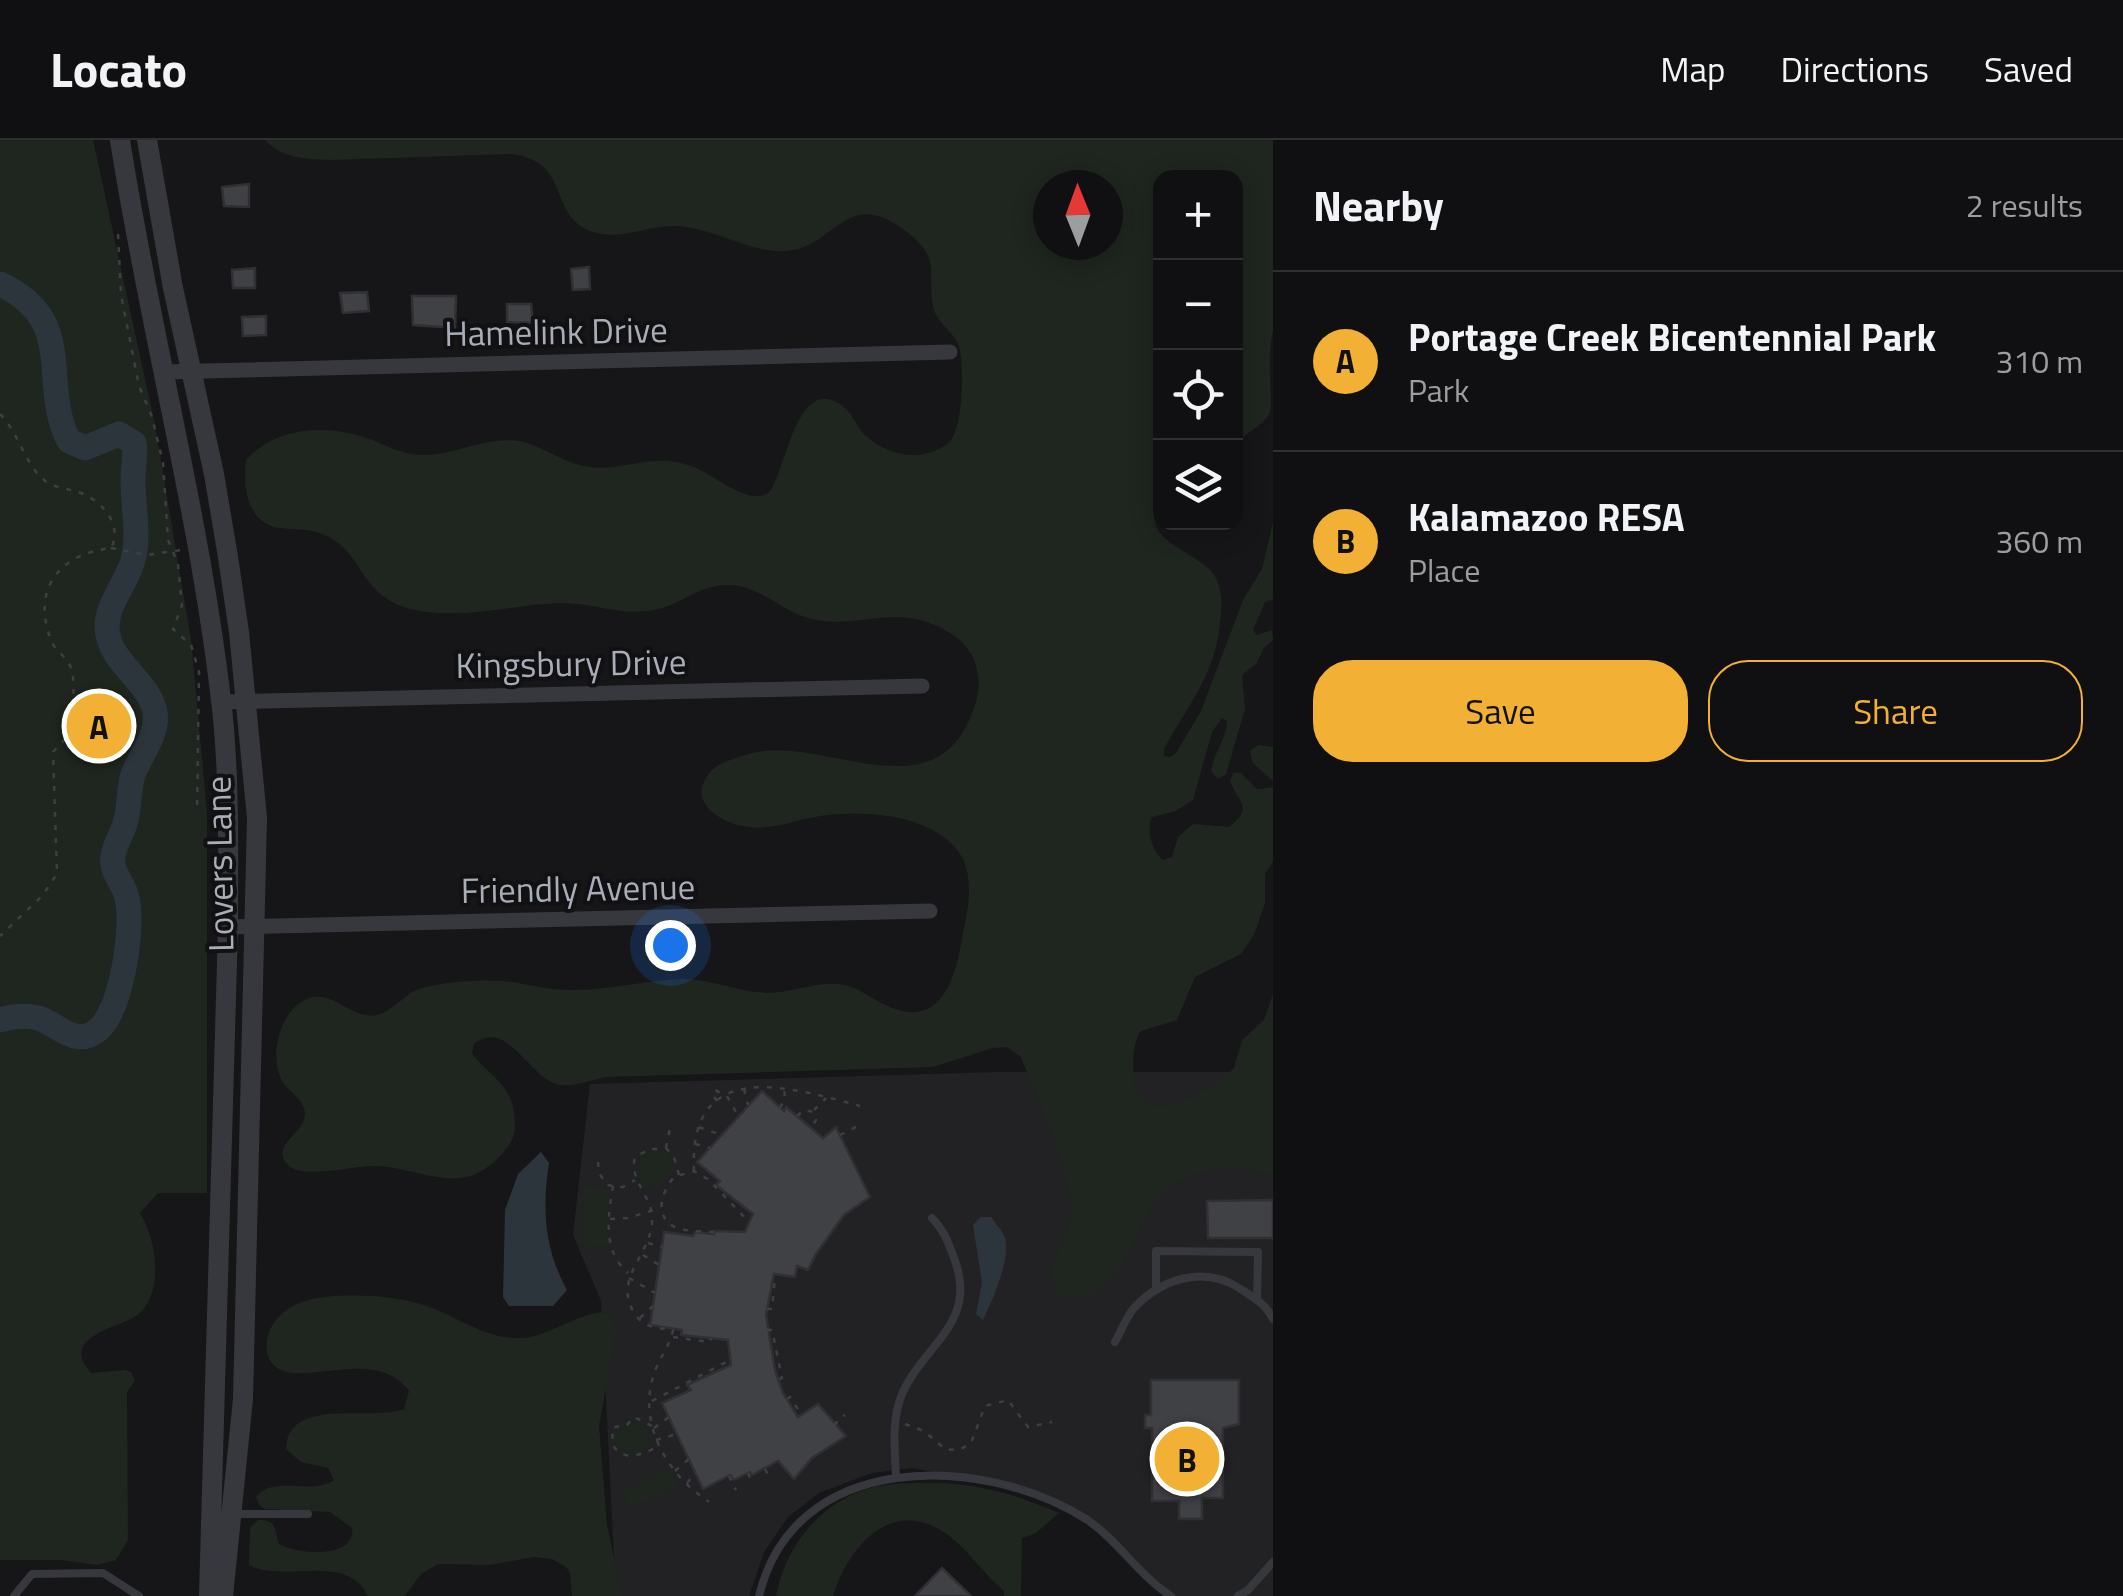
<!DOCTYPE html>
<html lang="en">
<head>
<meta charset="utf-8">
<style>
  :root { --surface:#101012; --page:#19191b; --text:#f1f3f6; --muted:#9c9d9f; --line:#303032; --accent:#f2b134 }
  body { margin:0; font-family:"Titillium Web",sans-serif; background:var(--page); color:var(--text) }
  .controls { position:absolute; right:30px; top:30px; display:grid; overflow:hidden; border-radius:20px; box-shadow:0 5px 25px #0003 }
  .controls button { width:90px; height:90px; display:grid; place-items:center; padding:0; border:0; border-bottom:2px solid var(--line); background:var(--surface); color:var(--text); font:50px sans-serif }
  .compass { position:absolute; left:1033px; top:30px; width:90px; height:90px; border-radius:50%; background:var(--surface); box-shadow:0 5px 25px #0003; rotate:359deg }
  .you { position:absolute; left:670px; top:805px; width:35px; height:35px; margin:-25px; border:8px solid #fff; border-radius:50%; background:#1a73e8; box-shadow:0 0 0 15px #1a73e833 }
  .badge { display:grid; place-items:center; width:65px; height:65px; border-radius:50%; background:var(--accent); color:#111; font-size:32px; font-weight:700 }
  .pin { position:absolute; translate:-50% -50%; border:5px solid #fff; box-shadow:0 2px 10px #0006 }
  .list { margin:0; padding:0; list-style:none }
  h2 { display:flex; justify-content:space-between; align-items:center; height:130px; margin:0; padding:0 40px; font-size:42px }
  h2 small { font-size:32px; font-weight:400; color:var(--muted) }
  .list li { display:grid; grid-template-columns:65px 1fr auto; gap:30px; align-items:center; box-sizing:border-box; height:180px; padding:0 40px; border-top:2px solid var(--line) }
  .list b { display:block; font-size:38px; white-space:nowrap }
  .list p { margin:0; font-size:32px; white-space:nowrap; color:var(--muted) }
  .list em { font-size:32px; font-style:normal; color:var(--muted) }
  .actions { display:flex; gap:20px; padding:30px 40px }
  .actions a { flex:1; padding:22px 0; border:2px solid var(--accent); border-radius:40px; text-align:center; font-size:35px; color:var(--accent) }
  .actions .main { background:var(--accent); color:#111 }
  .icon { flex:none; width:55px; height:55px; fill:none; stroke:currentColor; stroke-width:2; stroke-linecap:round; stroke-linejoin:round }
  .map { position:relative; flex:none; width:1273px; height:1456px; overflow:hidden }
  header { display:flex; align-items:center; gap:60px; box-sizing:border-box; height:140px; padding:0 50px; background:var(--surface); border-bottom:2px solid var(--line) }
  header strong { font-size:48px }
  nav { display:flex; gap:55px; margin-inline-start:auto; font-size:35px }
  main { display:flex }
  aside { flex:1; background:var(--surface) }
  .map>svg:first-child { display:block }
  .built { fill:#222225 }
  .green { fill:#1e261f; fill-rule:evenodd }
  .water { fill:#2c353c }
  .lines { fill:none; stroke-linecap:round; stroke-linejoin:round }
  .river { stroke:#2c353c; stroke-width:25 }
  .building { fill:#404145; stroke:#303034; stroke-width:2.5 }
  .path { stroke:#3d3f44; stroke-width:2.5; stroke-dasharray:5 8; stroke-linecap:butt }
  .service { stroke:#37383d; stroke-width:8 }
  .minor { stroke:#37383d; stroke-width:15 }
  .tertiary { stroke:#37383d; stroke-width:20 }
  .labels { text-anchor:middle; stroke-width:8; stroke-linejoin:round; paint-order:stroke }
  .street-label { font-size:35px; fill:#a8adb8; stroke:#111113 }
</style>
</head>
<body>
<header>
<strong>Locato</strong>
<nav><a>Map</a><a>Directions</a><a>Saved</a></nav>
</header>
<main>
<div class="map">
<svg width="1273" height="1456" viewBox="0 0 1273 1456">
  <rect width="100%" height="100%" fill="#161618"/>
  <path class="built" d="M998,932H1273V1456H1172L1116,1403L1055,1363L1005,1345L912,1328L872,1333L819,1353L788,1377L764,1412L749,1456H616L601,1161L573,1095L590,944Z"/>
  <path class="green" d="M0,0H93L154,280L191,500L207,672V1053H158L140,1073C156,1099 164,1147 141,1172C126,1188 56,1194 91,1233L125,1230L131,1232L135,1240L127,1252L128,1400L116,1420L97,1425L61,1420H0Z
    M265,0H1273V192C1266,216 1273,256 1270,272C1263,287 1245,292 1236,305V38H1160V360C1134,402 1204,412 1216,438C1223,452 1222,468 1220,483C1216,533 1187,567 1164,609V616L1170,617L1176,613L1201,571L1243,460L1262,429L1273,382V459L1265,462L1253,490L1257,495L1272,490L1273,500L1264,508L1256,524L1242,535L1245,569L1226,634L1218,639L1211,631C1213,614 1227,598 1227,581L1222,578L1212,592L1193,660L1176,671L1152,677C1146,690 1152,711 1163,720L1172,717L1178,697L1193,684L1229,687C1255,667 1237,661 1230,641L1233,633H1241L1257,649L1273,647V722L1265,734V763L1254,795L1241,814L1195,837L1177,880L1141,891C1130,904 1131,947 1141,960L1150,965L1170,967L1219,943L1234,928L1242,900L1264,880L1273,854V1034C1240,1027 1205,1024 1175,1043C1126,1074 1130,1177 1058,1155C1040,1121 1068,1106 1071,1073C1074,1036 1035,954 1021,917L1007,907L993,908L933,927L608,937C593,939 575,947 560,945C529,940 508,877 474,904L472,914C492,938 515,946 515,985C515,1001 506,1010 495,1021C456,1057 420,1026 373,1026C354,1026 303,1039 289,1026C265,1003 315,992 303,966C299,957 290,952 284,944C269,922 277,882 297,865C329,840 347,881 377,875C396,870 405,851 426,847C453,841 484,839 512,842C531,845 549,850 568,850C607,851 644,840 683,839C712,839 738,852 767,853C791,853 814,842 838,844C859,846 872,860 890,867C940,888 954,841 961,804C966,777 975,745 963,719C940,674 863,669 820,676C796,680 773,690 749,687C722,684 685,663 710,632C719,622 736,618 749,614C818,593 930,674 970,578C976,565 980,551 978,536C976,516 965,502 947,491C893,460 859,492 808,478C779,470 761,446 729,445C698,444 678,468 648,471C620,475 591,463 563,463C515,464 468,479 420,471C356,460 367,411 322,394C308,388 294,390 280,388C246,383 243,347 246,320C277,285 330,284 372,300C388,306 404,315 422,315C455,315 486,296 519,301C544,306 564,324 590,327C628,331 651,311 694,327C714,335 749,366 768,353C785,341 795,226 845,268C853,275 856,285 863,293C876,307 898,316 917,315C929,314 944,309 951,300C963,286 965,221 958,204C952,190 935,181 933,166C927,133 942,119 907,92C845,44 836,109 785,111C750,113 712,87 675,86C648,85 620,101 593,92C546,76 573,22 512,14L329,20C306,19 281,18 265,0ZM1048,45H1108V105H1048Z
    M1258,605L1273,607V641L1253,623L1250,611Z
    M650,1010L668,1012L674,1030L661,1045L643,1048L634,1028L639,1024L640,1015Z
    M584,1046L610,1049L606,1080L609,1105L584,1107L581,1085Z
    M374,1156C395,1158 415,1161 435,1169C464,1181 489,1200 523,1198C549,1197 590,1165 610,1174L616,1189L615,1199L599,1286L607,1385L622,1456H572L570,1433L566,1427L552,1419L534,1417L490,1425L438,1424L421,1434L405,1456H368C346,1411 285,1444 249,1425L250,1388L258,1380C278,1379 274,1391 279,1404C297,1415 357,1419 352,1388L330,1372L265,1369L260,1366L256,1357C274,1334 311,1356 334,1340L328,1328L301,1322L286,1309C287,1255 373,1282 404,1269L409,1251C373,1202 294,1254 271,1222C265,1214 266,1200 269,1192C286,1152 339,1155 374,1156Z
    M635,1278L648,1289L649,1304L640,1314H624L612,1300L614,1288L627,1287Z
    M667,1330L680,1345L631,1369L622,1351Z
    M944,1343C986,1346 1020,1356 1059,1373L1036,1393L1022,1398L1021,1456H1004V1451C981,1432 962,1400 935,1387C883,1362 846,1414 833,1456H776C786,1405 821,1360 874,1347C897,1342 922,1343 944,1343Z"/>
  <path class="water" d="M541,1012L549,1023C542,1069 544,1108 567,1150L553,1166H509L503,1157L505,1070L518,1034Z
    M981,1077H991C995,1083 1003,1091 1005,1098C1011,1119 992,1161 983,1180L976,1174L982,1143L973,1085Z"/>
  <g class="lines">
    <path class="river" d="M0,144C79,180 39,244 69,301L85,308L119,294L134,303C136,315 133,328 133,341C133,366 139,391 134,416C129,441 107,462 107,487C108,523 148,539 155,572C159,594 140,615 133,635C128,650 130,665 126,680C123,693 115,703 113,716C110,733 124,742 127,758C134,787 122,868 99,889C76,909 60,885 38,878C25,875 12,876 0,880"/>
  </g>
  <path class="building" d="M249,44V67L224,66L222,47Z
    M589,127L590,149L573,150L571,129Z
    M255,128V148H233L232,130Z
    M367,152L369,171L343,173L340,153Z
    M412,156H456L455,188L413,185Z
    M507,164H531L533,183L507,182Z
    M266,176V195L243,196L242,177Z
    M762,951L784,971L786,967L823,998L836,987L870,1057L844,1075L816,1114L808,1130L797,1126L795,1137L774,1134L766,1175L775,1230L783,1253L798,1277L818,1264L846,1296L812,1318L794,1339L778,1321L752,1335L750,1332L734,1340L730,1335L703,1349L662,1263L691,1250L687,1245L731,1225L728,1200L681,1195L682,1190L650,1185L653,1166L664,1092L693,1096L695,1092L714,1094V1091L745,1092L753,1074L716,1045L720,1041L697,1022Z
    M1273,1060V1098H1208L1207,1061Z
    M1151,1240H1239V1284L1223,1288V1358H1202V1379H1179V1361H1152V1288H1145V1275H1151Z
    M942,1428L971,1456H915Z"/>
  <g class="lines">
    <path class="path" d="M118,94L121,155L139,246L152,277L163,323L168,400L178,424L182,465L173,489L191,505L199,532L197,673
      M0,274C19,293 24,323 44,340C55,349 68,348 81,353C103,362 123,385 111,408C60,414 31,448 51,500C55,512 69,517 72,531C76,550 71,574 70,594L53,612L57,734L42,756L0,796
      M111,408L147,415L181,410
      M744,949L748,965
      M727,956L738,976
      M717,961L713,955L715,950L724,955
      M780,968L785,958L784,949
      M814,970L826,958
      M797,976L804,970L813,972L816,980L811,988
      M699,987L721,995
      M840,995L860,985
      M695,1004L710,1008
      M666,1008L670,988
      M598,1022L599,1033L607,1045L623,1047L635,1040
      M694,1031C688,917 788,946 860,966
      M679,1035L674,1017L667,1009H650L635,1017C629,1040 650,1054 652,1076C655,1112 613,1135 633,1171C642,1187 655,1188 673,1190C670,1206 659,1218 654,1234C637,1285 668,1335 709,1362
      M613,1046C608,1077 602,1110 628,1133
      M610,1079L628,1078L660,1068
      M714,1092C702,1091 683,1092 673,1086C653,1074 663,1050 674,1037L694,1031L709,1040L749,1082
      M648,1103L662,1107
      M643,1115L659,1125
      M629,1138L655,1153
      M767,1169H772L775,1138
      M640,1178L653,1166
      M767,1190H772L782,1238L778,1240
      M673,1197L710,1202L711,1198
      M787,1259L790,1257L799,1271
      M652,1261L730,1220
      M905,1284L924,1291L946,1310L961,1309L971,1303L985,1266L1008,1260L1028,1287L1052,1282
      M834,1285L845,1275
      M652,1286L634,1277L626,1286L613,1287L612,1304C624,1323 640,1315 657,1307
      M654,1288L669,1277
      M656,1300L677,1294
      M765,1329L769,1336
      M675,1331L689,1319
      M748,1333L752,1343
      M729,1336L736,1350
      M687,1343L696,1333"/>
    <path class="service" d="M1156,1150V1111L1258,1112L1257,1160
      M1115,1202C1121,1192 1126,1177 1134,1168C1161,1139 1204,1125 1239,1148C1253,1157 1266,1164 1273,1179
      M896,1338C895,1310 891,1281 902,1254C924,1204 979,1183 954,1118C948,1102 944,1090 932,1078
      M232,1374H308
      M14,1456L32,1434L103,1433L139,1456
      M759,1456C794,1310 981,1313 1086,1379C1119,1401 1138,1435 1171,1456
      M1238,1456L1248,1450L1273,1422"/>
    <path class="minor" d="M164,232L950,212
      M222,562L922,546
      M228,787L930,771"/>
    <path class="tertiary" d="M120,0C149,187 199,371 221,560C230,634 228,712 228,787L209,1456
      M147,0L173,148L214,334L228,417L239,492L257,678L243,1259L223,1456"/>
  </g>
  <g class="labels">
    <g class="street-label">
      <text transform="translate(556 192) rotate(-1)" y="12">Hamelink Drive</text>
      <text transform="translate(571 524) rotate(-1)" y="12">Kingsbury Drive</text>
      <text transform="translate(220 724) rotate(-91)" y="12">Lovers Lane</text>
      <text transform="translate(578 749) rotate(-1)" y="12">Friendly Avenue</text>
    </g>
  </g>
</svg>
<div class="controls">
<button>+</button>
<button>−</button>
<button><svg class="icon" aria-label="locate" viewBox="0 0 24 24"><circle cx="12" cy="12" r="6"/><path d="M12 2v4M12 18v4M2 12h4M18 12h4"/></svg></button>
<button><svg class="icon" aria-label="layers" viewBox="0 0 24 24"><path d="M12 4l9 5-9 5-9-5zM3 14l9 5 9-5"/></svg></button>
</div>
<svg class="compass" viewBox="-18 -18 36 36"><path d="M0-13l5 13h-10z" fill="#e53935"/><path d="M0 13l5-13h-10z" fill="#9c9d9f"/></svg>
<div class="you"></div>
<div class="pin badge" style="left:99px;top:586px">A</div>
<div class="pin badge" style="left:1187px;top:1319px">B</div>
</div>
<aside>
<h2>Nearby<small>2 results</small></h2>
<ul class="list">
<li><span class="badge">A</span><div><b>Portage Creek Bicentennial Park</b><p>Park</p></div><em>310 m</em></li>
<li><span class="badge">B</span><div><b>Kalamazoo RESA</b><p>Place</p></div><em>360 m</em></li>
</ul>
<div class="actions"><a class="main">Save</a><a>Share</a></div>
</aside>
</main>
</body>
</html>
